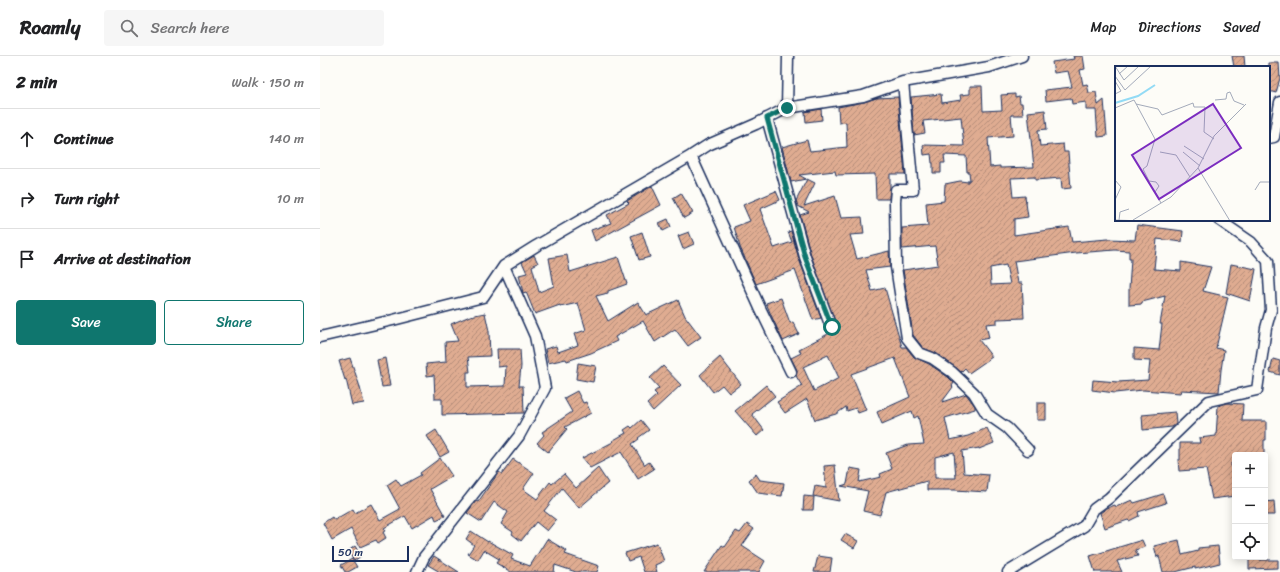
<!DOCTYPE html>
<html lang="en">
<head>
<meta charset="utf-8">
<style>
  :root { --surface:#fff; --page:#f6f6f6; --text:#202124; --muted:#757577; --line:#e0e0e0; --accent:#0f766e }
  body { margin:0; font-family:Sriracha,sans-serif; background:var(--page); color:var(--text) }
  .controls { position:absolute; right:12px; bottom:12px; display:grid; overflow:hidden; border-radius:4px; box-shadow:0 2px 10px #0003 }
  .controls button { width:36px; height:36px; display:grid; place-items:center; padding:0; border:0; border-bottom:1px solid var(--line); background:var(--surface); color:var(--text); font:20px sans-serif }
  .scale { position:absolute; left:12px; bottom:10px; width:77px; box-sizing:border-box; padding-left:4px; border:2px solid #1b2f5e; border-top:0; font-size:11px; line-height:14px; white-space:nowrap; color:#1b2f5e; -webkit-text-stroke:3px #fdfcf7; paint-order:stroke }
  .stop { position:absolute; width:12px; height:12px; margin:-9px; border:3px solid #0f766e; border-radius:50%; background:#fff }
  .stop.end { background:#0f766e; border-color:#fff; box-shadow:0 1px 4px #0008 }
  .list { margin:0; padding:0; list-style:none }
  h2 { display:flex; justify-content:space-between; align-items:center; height:52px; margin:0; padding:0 16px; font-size:17px }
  h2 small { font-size:13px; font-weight:400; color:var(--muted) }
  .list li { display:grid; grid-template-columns:26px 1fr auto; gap:12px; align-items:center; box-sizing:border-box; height:60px; padding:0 16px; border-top:1px solid var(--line) }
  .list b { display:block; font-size:15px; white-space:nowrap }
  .list em { font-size:13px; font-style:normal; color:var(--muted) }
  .actions { display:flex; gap:8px; padding:12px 16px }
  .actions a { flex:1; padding:9px 0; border:1px solid var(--accent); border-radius:4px; text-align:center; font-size:14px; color:var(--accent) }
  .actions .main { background:var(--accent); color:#fff }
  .icon { flex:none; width:22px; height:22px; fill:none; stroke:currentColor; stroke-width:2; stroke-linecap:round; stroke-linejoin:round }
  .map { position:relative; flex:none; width:960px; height:516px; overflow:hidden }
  header { display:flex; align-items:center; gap:24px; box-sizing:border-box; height:56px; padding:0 20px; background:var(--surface); border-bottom:1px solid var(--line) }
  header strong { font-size:19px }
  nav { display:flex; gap:22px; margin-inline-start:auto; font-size:14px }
  .search { width:280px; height:36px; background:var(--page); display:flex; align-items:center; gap:10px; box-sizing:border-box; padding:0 14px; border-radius:4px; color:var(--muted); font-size:15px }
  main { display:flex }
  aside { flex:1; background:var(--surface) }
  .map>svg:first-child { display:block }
  .building { fill:url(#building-hatch); stroke:#1b2f5e; fill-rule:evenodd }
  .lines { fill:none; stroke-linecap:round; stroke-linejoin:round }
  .street-casing { stroke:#1b2f5e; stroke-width:13 }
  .street { stroke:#fdfcf7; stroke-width:10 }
  .route { stroke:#0f766e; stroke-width:5 }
  .inset-river { fill:none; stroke:#93dbf5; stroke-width:2 }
  .inset-road { fill:none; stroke:#a3aaba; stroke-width:1 }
  .view { fill:#7b2cbf; fill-opacity:0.15; stroke:#7b2cbf; stroke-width:2 }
  .inset-edge { fill:none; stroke:#1b2f5e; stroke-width:2 }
</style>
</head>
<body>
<header>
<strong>Roamly</strong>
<div class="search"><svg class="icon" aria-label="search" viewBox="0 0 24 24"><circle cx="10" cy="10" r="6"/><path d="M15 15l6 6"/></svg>Search here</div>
<nav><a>Map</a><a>Directions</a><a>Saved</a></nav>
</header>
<main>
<aside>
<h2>2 min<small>Walk · 150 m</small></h2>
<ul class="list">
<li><svg class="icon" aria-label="ahead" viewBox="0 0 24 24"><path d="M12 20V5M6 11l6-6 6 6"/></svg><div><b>Continue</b></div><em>140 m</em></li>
<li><svg class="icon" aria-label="right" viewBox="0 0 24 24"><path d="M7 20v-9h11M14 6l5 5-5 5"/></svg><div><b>Turn right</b></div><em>10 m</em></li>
<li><svg class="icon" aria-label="arrive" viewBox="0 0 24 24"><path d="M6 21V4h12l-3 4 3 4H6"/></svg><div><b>Arrive at destination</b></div></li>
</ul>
<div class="actions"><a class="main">Save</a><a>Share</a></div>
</aside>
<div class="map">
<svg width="960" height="516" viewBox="0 0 960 516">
  <defs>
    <pattern id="building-hatch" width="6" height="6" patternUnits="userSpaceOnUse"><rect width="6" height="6" fill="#dfac91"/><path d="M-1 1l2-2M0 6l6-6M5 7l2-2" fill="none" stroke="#b48c7a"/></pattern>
  </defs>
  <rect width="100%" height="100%" fill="#fdfcf7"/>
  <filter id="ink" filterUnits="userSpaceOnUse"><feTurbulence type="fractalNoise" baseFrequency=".025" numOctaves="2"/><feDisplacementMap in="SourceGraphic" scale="8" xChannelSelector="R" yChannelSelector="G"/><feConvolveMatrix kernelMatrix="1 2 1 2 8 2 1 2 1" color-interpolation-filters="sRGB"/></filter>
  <g filter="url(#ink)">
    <path class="building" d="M753,0H763L765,13L760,14L763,29L767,28L769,37L776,36L778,49L784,44L787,80L778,81L776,54H766V46L752,48L751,42L726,45L725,34L752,31L748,15L734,17L732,6L754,3Z
      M912,0H924L925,11H914Z
      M949,7H959L960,22L956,37L949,35Z
      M650,30H662L663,55L682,54L681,39L695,38V41L699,40L700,47H702L703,59H691L693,80L668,82L670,111L680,110V112L714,111L708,56L725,54L727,73L718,74L720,90L743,88L744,96H748L751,132L742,133L741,122L715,124V121L691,122L693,141L705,140L708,161L694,163V179L749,171L752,186L788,183L815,184L817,169L863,175L862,186L837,183L834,213L861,215V206L891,211L883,235L908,241L896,292L904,294L901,314L899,336L861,334L860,337L823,334L795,337L772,334L773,324L798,326L828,324L830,305L814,304V292L839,294L842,268H840L845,240L822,246V248L809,249V233L811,203H809V195L795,194L756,197L694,205L698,227H702L704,262L677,263V267L666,268L669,282L659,284L672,301L649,317L645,312L641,316L616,297L603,292L593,279L583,214L618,209L615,190L582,193V172L608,170L606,147L624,145L625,128L640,125L648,126V124H650L649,116H647L646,100L624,99L625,107H621V117H613V107H612L611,98L604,99L603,89L644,90L641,61L603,65L605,77L594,79L591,41L621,38L622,47L641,44L640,39L650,38ZM686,209L690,228L671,229L670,212Z
      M578,41L585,118H570V131L569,143H556L555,118L516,119L515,115L479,119L486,123L471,126L462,91L487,84L490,95L527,91L526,66L519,67L518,51L544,46L556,42Z
      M501,53L502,64L486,66L485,56Z
      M487,123L495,127L484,150L515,140L521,162L542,161L544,178L530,179L537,203L569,195L570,211L546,214L552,235L565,232L582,291H586L594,301L609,308L628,321L634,327L632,330L633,331L622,346L646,338L655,350V353L625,362L630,384L648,380L667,372L674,387L659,393V392L642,395L644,417L669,419L667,436L635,434H607V425L566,436L560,459L543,455L548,435L521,430L527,428L530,412L541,414L539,426L561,421L560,418L572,413L566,397L588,389L604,388L598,360L594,362L592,355L562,368L557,356L590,341L575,302L531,318L546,354L538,357L536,352L527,355L526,351L516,358L495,364L487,343L465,357L457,346L482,330L476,320L477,314L471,302L481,297L479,293L510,277H514L517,272L491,199L480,159L489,156L478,150L476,145ZM508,299L519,322L494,335L483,311ZM634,396L636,422H615V401Z
      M332,130L341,149L275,185L271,174L291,167L287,159L309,147L307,145Z
      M456,135L460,144L440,153L454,192L472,186L468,176L471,175L479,203L501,262L493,264L475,214L436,228L420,191L414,171L430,165L423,149Z
      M361,137L373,157L364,162L353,142Z
      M348,163L351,171L343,175L339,167Z
      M322,176L330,201L319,204L311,180Z
      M369,176L374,188L363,193L358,180Z
      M214,199L218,207L212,210L219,236L234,230L229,202L247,199L250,216L298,201L307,228L288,235V237L276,240L288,265L318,246L326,259L358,244L365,260L381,281L368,290L355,273L335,286L323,265L295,281L297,285L271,297L247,305L246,303L228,307L225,293L236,290L238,296L258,289L254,278L266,274L258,247L240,251V249L215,258L206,236L203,237L199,219L207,217L202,206Z
      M911,208L936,213L930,245L906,237Z
      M461,242L470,267L473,266L479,278L463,285L451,259L446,247Z
      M165,257L169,275L170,300L148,301L150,316H147V331L185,330L186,310L178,311L177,293H200L201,310L199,330H203L204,357L122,359V343H115L114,319L107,320L106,308L126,306L125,286L138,285L131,268L150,260Z
      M400,301L421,328L409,337L402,329L393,336L380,319Z
      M30,302L39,328L44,347L32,349L26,323L25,324L19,305Z
      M65,302L70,330L62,331L57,304Z
      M953,303L960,305V319L950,316Z
      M258,307L276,310L273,326L256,323Z
      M343,310L361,329L333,355L327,348L337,339L334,336L339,332L330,322Z
      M446,329L455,340L432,358L444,374L437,380L415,355Z
      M257,335L263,347L266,346L271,357L245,371L247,373L228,396L217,387L224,379L222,376L252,356L244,342Z
      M717,347H726V364H717Z
      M907,347L923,348L922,365H946V384H944V399H915V407H911L914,431H915V440L892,443L886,413L859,415L858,404H860V387H880L879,382L896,380L898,350Z
      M855,356L856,368L852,371L823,374L822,359Z
      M321,364L329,374L318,382L319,383L312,388L325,409L329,406L334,413L318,423L301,396L270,412L262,402L293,386L292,385L306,377L304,374L310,370L312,372Z
      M116,374L129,396L120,401L107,380Z
      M120,402L132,420L110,433L125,460L116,464L114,459L92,472L85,460L64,472L66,475L63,476L66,482L58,487L56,484L40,491L31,473L12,484L3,467L12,461L14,464L33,453L35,457L51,448L60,464L80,453L67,429L76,423L81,430L101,419L100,417Z
      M193,403L214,417L203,433L217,443L230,426L232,428L244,418L256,432L278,412L288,427L259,452L242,432L224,455L236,464L227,475L216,466L201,485L192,478L193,476L181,468L188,456L174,446L161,466L147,457L156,445L158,446L179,416L182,418Z
      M515,409L519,445L493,440L495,430L506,432L504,410Z
      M436,418L440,424L464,427L462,440L438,437L429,424Z
      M843,438L846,447L818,456L819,460L809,465L808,464L785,472L780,457L787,452L795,449L796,451L812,444L814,447Z
      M484,440L494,441L493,454H483Z
      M954,445L955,459H945V446Z
      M427,468L434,473L422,490L445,505L439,516H384L402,489L405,491L416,475L420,477Z
      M151,475L168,486V485L193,499L191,503L210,510L227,483L247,495L245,498L279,510L277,516H256L235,509L234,516H191L176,507L179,503L164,494L158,504L148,498L154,489L146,483Z
      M525,478L538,485L534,492L521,484Z
      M822,484L825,491L815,494L818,500L797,505L802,516H775L770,500Z
      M859,484L862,499L878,495V492L898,490L900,507L875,513V511L855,516H843L839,500L837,501L834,490Z
      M337,487L344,505L335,509L337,516H324L319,501L308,505L305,497Z
      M35,490L41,500L34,505L28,495Z
      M114,500L139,516H120L108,509Z
      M498,500L512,502L510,516H494Z
      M929,501H940V504H958V512L929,513Z
      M32,503L37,511L28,516H25L21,509Z"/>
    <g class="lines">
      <g class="street-casing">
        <path id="street" d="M583,26L593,134H576L575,145L576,211L587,282L599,297L612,302L632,316L654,337L667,358L687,372L708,394
          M467,52L468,0
          M447,62L485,201L511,271
          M949,82L954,81L960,46
          M371,100L440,252L471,316
          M0,281L73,264L163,241L184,210L216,190L371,100L388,89L436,68L467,52L543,40L583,26L669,11L702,0
          M97,516L104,501L199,380L225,332L215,280L184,210
          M688,516L764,470L774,453L789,442L889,345L937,334L946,272L951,254L948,205L931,186L899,164"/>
      </g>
      <use href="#street" class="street"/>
    </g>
  </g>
  <g class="lines" filter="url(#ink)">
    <path class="route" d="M467,52L447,62L485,201L512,271"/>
  </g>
  <g transform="translate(795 10)">
    <rect width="155" height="155" fill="#fdfcf7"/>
    <path class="inset-river" d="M0,37L23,30L40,19"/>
    <path class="inset-road" d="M0,0L9,14L24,0M4,8L13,0M0,10L10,24L36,0M0,15L6,25L0,28M100,34L111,33L112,27L115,26L119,35L129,39M21,38L43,43L47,49L78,37L79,41H90L89,66L99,73M0,42L19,34L40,73L32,100L28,103L34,115L41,116L44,120L40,126L46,137M69,80L89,93M45,86L61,89L75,111M68,86L85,100M83,102L115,155M0,114L6,121L0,134M140,124L145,116H155M0,154L29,155M4,154L5,146L14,143M18,154L56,131L83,102L99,70L131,38"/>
    <path class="view" d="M98,38L126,82L44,133L17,89Z"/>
    <rect width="155" height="155" class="inset-edge"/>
  </g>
</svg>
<div class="controls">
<button>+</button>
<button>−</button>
<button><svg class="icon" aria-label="locate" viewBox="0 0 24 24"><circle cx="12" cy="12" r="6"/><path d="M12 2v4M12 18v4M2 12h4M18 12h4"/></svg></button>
</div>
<div class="scale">50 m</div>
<div class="stop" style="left:512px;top:271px"></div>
<div class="stop end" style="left:467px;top:52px"></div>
</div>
</main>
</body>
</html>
